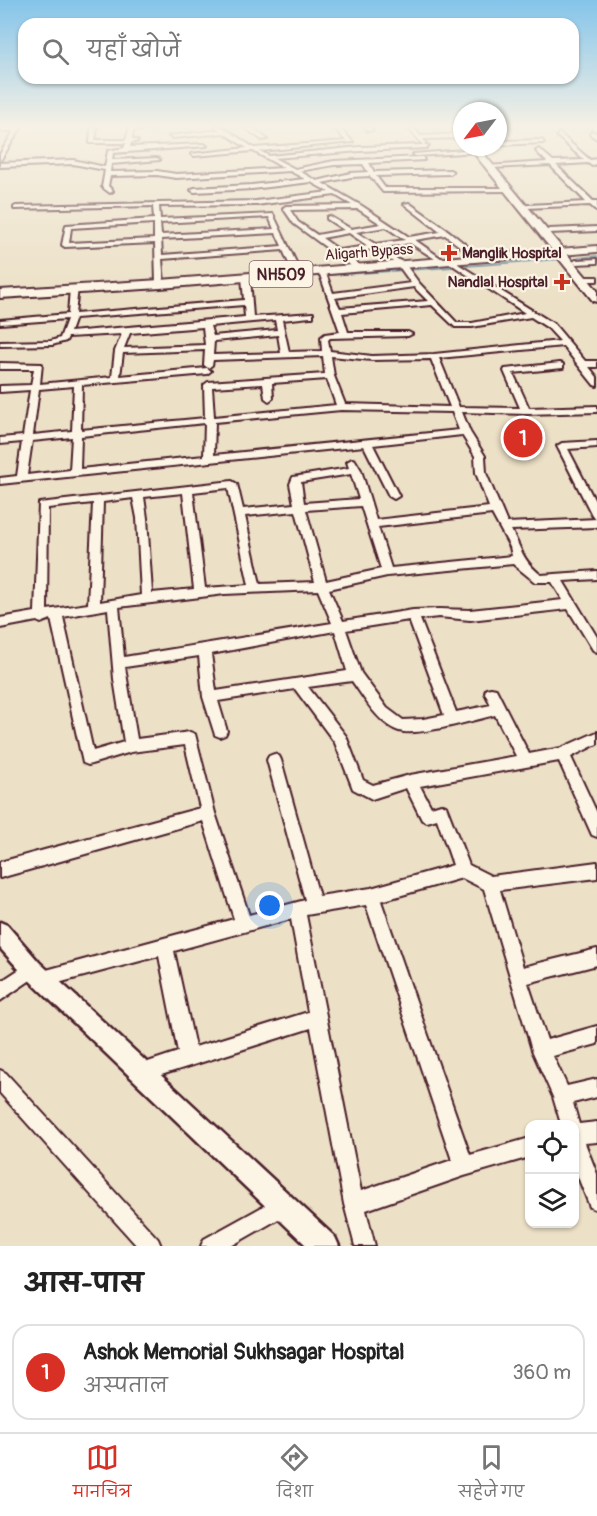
<!DOCTYPE html>
<html lang="hi">
<head>
<meta charset="utf-8">
<style>
  :root { --surface:#fff; --page:#f2f2f2; --text:#222; --muted:#767676; --line:#e0e0e0; --accent:#d93025 }
  body { margin:0; font-family:Pangolin,"Playpen Sans Deva",sans-serif; background:var(--page); color:var(--text) }
  .controls { position:absolute; right:18px; bottom:18px; display:grid; overflow:hidden; border-radius:12px; box-shadow:0 2px 4px #0004 }
  .controls button { width:54px; height:54px; display:grid; place-items:center; padding:0; border:0; border-bottom:2px solid var(--line); background:var(--surface); color:var(--text); font:30px sans-serif }
  .compass { position:absolute; left:453px; top:102px; width:54px; height:54px; border-radius:50%; background:var(--surface); box-shadow:0 2px 4px #0004; rotate:238deg }
  .you { position:absolute; left:270px; top:906px; width:21px; height:21px; margin:-15px; border:4px solid #fff; border-radius:50%; background:#1a73e8; box-shadow:0 0 0 9px #1a73e833 }
  .badge { display:grid; place-items:center; width:39px; height:39px; border-radius:50%; background:var(--accent); color:#fff; font-size:20px; font-weight:700 }
  .pin { position:absolute; translate:-50% -50%; border:3px solid #fff; box-shadow:0 2px 6px #0006 }
  .list { margin:0; padding:0; list-style:none }
  h2 { display:flex; justify-content:space-between; align-items:center; height:78px; margin:0; padding:0 24px; font-size:26px }
  h2 small { font-size:20px; font-weight:400; color:var(--muted) }
  .list li { display:grid; grid-template-columns:39px 1fr auto; gap:18px; align-items:center; box-sizing:border-box; height:96px; margin:0 12px 12px; padding:0 12px; border:2px solid var(--line); border-radius:18px }
  .list b { display:block; font-size:22px; white-space:nowrap }
  .list p { margin:0; font-size:20px; white-space:nowrap; color:var(--muted) }
  .list em { font-size:20px; font-style:normal; color:var(--muted) }
  .icon { flex:none; width:33px; height:33px; fill:none; stroke:currentColor; stroke-width:2; stroke-linecap:round; stroke-linejoin:round }
  .map { position:relative; flex:none; width:597px; height:1246px; overflow:hidden }
  .search { position:absolute; background:var(--surface); box-shadow:0 2px 4px #0004; left:18px; right:18px; top:18px; height:66px; display:flex; align-items:center; gap:15px; box-sizing:border-box; padding:0 21px; border-radius:18px; color:var(--muted); font-size:22px }
  .sheet { height:186px; background:var(--surface) }
  nav { display:flex; justify-content:space-around; align-items:center; box-sizing:border-box; height:84px; border-top:2px solid var(--line); background:var(--surface); font-size:16px; color:var(--muted) }
  nav a { display:grid; justify-items:center; gap:3px }
  nav .on { color:var(--accent) }
  .map>svg:first-child { display:block }
  .lines { fill:none; stroke-linecap:round; stroke-linejoin:round }
  .stream { stroke:#73919f; stroke-width:2 }
  .minor-casing { stroke:#4a1f2b; stroke-width:4 }
  .tertiary-casing { stroke:#4a1f2b; stroke-width:5 }
  .primary-casing { stroke:#4a1f2b; stroke-width:4 }
  .trunk-casing { stroke:#4a1f2b; stroke-width:4 }
  .minor { fill:#fcf5e5; fill-rule:evenodd }
  .tertiary { fill:#fcf5e5; fill-rule:evenodd }
  .primary { fill:#fcf5e5; fill-rule:evenodd }
  .trunk { fill:#fcf5e5; fill-rule:evenodd }
  .poi-dot { fill:#c8321e; stroke:#fcf5e5; stroke-width:2 }
  .labels { text-anchor:middle; stroke-width:4.5; stroke-linejoin:round; paint-order:stroke }
  .far-street-label { font-size:15px; fill:#4a1f2b; stroke:#fcf5e5 }
  .far-poi-label { font-size:15px; font-weight:bold; fill:#4a1f2b; stroke:#fcf5e5; text-anchor:start }
  .shield { fill:#fcf5e5; stroke:#7f5f63; stroke-width:1.5 }
  .shield-label { font-size:16px; font-weight:bold; fill:#4a1f2b }
</style>
</head>
<body>
<div class="map">
<svg width="597" height="1246" viewBox="0 0 597 1246">
  <rect width="100%" height="100%" fill="#ece0c6"/>
  <filter id="ink" filterUnits="userSpaceOnUse"><feTurbulence type="fractalNoise" baseFrequency=".0167" numOctaves="2"/><feDisplacementMap in="SourceGraphic" scale="12" xChannelSelector="R" yChannelSelector="G"/><feConvolveMatrix kernelMatrix="1 2 1 2 8 2 1 2 1" color-interpolation-filters="sRGB"/></filter>
  <g filter="url(#ink)">
    <g class="lines">
      <path class="stream" d="M579,258L597,256
        M464,266L561,259
        M282,278L452,267"/>
      <g class="minor-casing">
        <path id="minor" d="M17,126H22L0,161V154L14,131H0V127H16Z
          M130,126H134V128L156,129L133,131L132,139L138,141L131,143L130,147L204,144L207,146L113,153L112,160L157,158L160,160L111,164L110,172L157,171L176,174L284,168L253,151L194,156L191,154L247,148L224,133L172,138L169,136L220,130L216,126H221L254,148L346,141L333,126H338L353,142L260,151L269,156L360,147L423,145L407,126H412L420,136L462,134V138L423,139L426,143L423,144L429,146L426,148L360,151L274,158L295,169L334,161L422,157L424,160L369,163L374,172L450,170L453,172L450,174L376,176L385,188H510L508,191L383,192L370,176L351,177L322,183L362,206L409,237L440,232L404,204L409,203L450,232L482,258V260H478L445,235L415,240L445,261V263L443,264L410,243L380,248L405,264L419,283L457,323H472L525,313L448,262L447,261L450,259L554,324L585,361H597V367H589L597,377V386L594,385L563,346L439,358L459,407L520,408L504,371L505,369L560,363L563,364V368L513,373L529,408L597,406V412L526,414L462,412L470,432L485,456L486,473L507,523L597,519V527L511,530C522,550 522,560 541,575L597,571V579L563,581L597,637V652L593,650L568,609L470,620L439,617L420,619L456,712L491,705L485,693L486,689L491,688L496,689L529,754L561,748L597,732V744L571,757L597,813V837L592,835L559,761L420,786L431,807L441,804L446,806L469,865L491,876L597,862V878L500,890L523,967L597,949V965L528,983L547,1040L597,1026V1044L553,1056L567,1086L597,1079V1097L573,1103L579,1124L597,1122V1142L585,1143L597,1174V1210L590,1207L574,1167V1124H561L553,1097L532,1050L484,889L462,878L381,901L470,1155L530,1138V1157L464,1176L366,1210L375,1246H355L344,1204L311,1028L142,1081L136,1078L133,1072L136,1066L178,1052L159,956L43,987L37,985L35,977L0,1001V982L32,961L38,963L40,969L39,972L234,919L203,821L0,878V862L200,808L185,745L131,752L88,765L83,763L51,619L41,623L37,621L0,628V618L35,612L39,503L232,481L237,484L243,509L294,504L290,484L293,477L349,468L347,462L352,459L355,460L361,470L376,520L489,507L476,473L475,456L462,435L373,445L399,496L394,499L389,496L364,446L0,484V478L17,476L22,442L0,444V438L23,436L30,390L0,392V386L31,385L34,369H0V363L42,364L40,384L112,377L115,351L122,334L68,337L66,341L52,345L0,346V342L51,341L60,338L67,319L0,324V320L68,314L70,288L74,286L78,288L75,314L244,300L242,277L246,275L250,277L253,317L313,313V317H310L282,320L289,352L322,351L321,337L325,334L340,332L318,269L325,271L333,293L411,283L398,265L373,249L344,253L364,268L357,270L294,224L283,208L286,206L352,205L335,195L256,205L159,206L160,219L273,214L301,273L294,275L283,250L162,259L164,284L160,286L156,284L155,243L65,247L62,245L66,225L154,219L153,206L14,209V207L16,206L256,201L329,192L311,182L252,189L194,192L191,190L194,188L252,185L305,179L290,171L176,178L157,175L110,176L108,186L113,191L110,193L102,187L105,170L73,164L0,167V163L73,160L105,167L108,151L124,148L126,143H90L91,129L94,127L97,129L95,140H126ZM363,164L368,172L351,173L317,181L299,171L334,165ZM358,209L381,224L351,229L329,216L327,217V219L344,230L317,235L298,222L290,210ZM269,217L274,229L161,235L160,223ZM154,223V239L69,243L71,228ZM386,227L405,240L375,244L356,232ZM276,233L282,246L162,255L161,239ZM349,233L368,246L339,250L322,238ZM414,287L428,301L340,308L335,298ZM244,305L245,317L70,332L75,318ZM432,305L455,327H472L531,317L548,328L560,341L434,354L372,356L330,351L328,340L330,338L408,336L412,334L408,332H348L342,313ZM275,320L277,330L213,336L210,326ZM203,327L205,345L124,348L130,333ZM278,335L281,353L213,355L214,341ZM205,350L204,365L208,368L212,365L213,360L323,356L325,374L208,382L204,385L205,418L81,430L82,385L207,374L211,371L207,368L120,376L123,353ZM331,356L372,360L431,359L450,407L345,404L334,376ZM327,379L336,405L214,417L212,387L263,384L265,398L269,401L273,398L272,383ZM74,386L72,431L33,435L39,389ZM341,410L452,412L459,430L214,455L215,422ZM205,423L204,456L80,469L81,436ZM72,437L70,470L27,475L32,441ZM351,474L359,499L304,503L301,482ZM228,488L249,585L205,588L193,492ZM183,493L194,589L152,593L147,518L144,497ZM133,498L137,518L141,595L100,602L103,502ZM93,503L88,604L47,610L48,508ZM361,506L381,569L326,581L306,510ZM296,511L315,582L260,584L245,516ZM492,514L510,547L512,556L391,568L378,527ZM513,564L535,582H552L563,600L470,610L439,609L413,610L343,621L329,589L387,576ZM318,590L332,623L124,657L119,607L225,594ZM108,609L114,679L124,742L93,751L63,617ZM409,620L444,715L423,719L403,720L387,708L361,673L346,630ZM335,631L347,671L216,691L211,654ZM199,656L203,697L215,735L220,737L225,735L227,731L218,701L295,689L335,743L353,789L372,799L406,788L422,820L427,822L437,819L453,865L371,888L319,896L281,760L279,756L274,754L269,756L267,760L305,900L249,915L215,813L195,734L190,732L137,739L125,667ZM352,681C363,696 379,725 399,731C418,737 474,720 495,715L516,756L410,775L373,785L363,780L346,736L308,687ZM366,905L452,1160L361,1191L306,915ZM291,919L308,1012L195,1047L174,951Z
          M243,126H249L267,139L262,140Z
          M364,126H370L373,130L368,131Z
          M592,131L597,134V139L590,134Z
          M559,133L590,160L597,159V163L592,166L588,163L556,165L593,201H597V211L590,205L526,208V206L528,205L586,202L550,165L490,168L487,166L547,162L536,151L539,149L553,161L584,160L557,136Z
          M542,140L544,143L498,145V141Z
          M476,149L478,152L416,156L413,154Z
          M597,227V231L549,233L546,231L549,229Z
          M597,259V263L576,264L573,262L576,260Z
          M585,277H597V281H585Z
          M597,441V447L568,449L597,505V519L592,515L557,446L562,443Z
          M0,1070L6,1073L158,1239L161,1246H137L0,1093Z
          M282,1196L289,1199L292,1206L289,1213L231,1246H201L204,1239Z"/>
      </g>
      <g class="tertiary-casing">
        <path id="tertiary" d="M0,922L7,925L39,962L335,1237L339,1246H307L25,976L0,948Z"/>
      </g>
      <g class="primary-casing">
        <path id="primary" d="M450,126H458L462,130V138Z
          M469,147H478L597,290V302L593,301Z"/>
      </g>
      <g class="trunk-casing">
        <path id="trunk" d="M597,246V252L160,288L0,298V290L160,280Z"/>
      </g>
      <use href="#minor" class="minor"/>
      <use href="#tertiary" class="tertiary"/>
      <use href="#primary" class="primary"/>
      <use href="#trunk" class="trunk"/>
    </g>
  </g>
  <linearGradient id="sky" x2="0" y2="1"><stop stop-color="#84c4ea"/><stop offset="0.42" stop-color="#f6f1e5"/><stop offset="1" stop-color="#f6f1e5" stop-opacity="0"/></linearGradient>
  <rect width="597" height="300" fill="url(#sky)"/>
  <g class="poi-dot">
    <path d="M446 244h6v6h6v6h-6v6h-6v-6h-6v-6h6z"/>
    <path d="M559 273h6v6h6v6h-6v6h-6v-6h-6v-6h6z"/>
  </g>
  <g class="labels">
    <g class="far-street-label">
      <text transform="translate(369 252) rotate(-4)" y="5">Aligarh Bypass</text>
    </g>
    <g class="far-poi-label">
      <text x="462" y="258">Manglik Hospital</text>
      <text x="548" y="287" text-anchor="end">Nandlal Hospital</text>
    </g>
    <rect class="shield" x="249.5" y="261" width="63" height="26" rx="4.5"/>
    <g class="shield-label">
      <text x="281" y="280">NH509</text>
    </g>
  </g>
</svg>
<div class="controls">
<button><svg class="icon" aria-label="locate" viewBox="0 0 24 24"><circle cx="12" cy="12" r="6"/><path d="M12 2v4M12 18v4M2 12h4M18 12h4"/></svg></button>
<button><svg class="icon" aria-label="layers" viewBox="0 0 24 24"><path d="M12 4l9 5-9 5-9-5zM3 14l9 5 9-5"/></svg></button>
</div>
<svg class="compass" viewBox="-18 -18 36 36"><path d="M0-13l5 13h-10z" fill="#e53935"/><path d="M0 13l5-13h-10z" fill="#767676"/></svg>
<div class="you"></div>
<div class="pin badge" style="left:523px;top:438px">1</div>
<div class="search"><svg class="icon" aria-label="search" viewBox="0 0 24 24"><circle cx="10" cy="10" r="6"/><path d="M15 15l6 6"/></svg>यहाँ खोजें</div>
</div>
<section class="sheet">
<h2>आस-पास<small></small></h2>
<ul class="list">
<li><span class="badge">1</span><div><b>Ashok Memorial Sukhsagar Hospital</b><p>अस्पताल</p></div><em>360 m</em></li>
</ul>
</section>
<nav>
<a class="on"><svg class="icon" aria-label="map" viewBox="0 0 24 24"><path d="M3 6l6-2 6 2 6-2v14l-6 2-6-2-6 2zM9 4v14M15 6v14"/></svg>मानचित्र</a>
<a><svg class="icon" aria-label="directions" viewBox="0 0 24 24"><path d="M12 3l9 9-9 9-9-9zM9 14v-3h6M13 9l2 2-2 2"/></svg>दिशा</a>
<a><svg class="icon" aria-label="saved" viewBox="0 0 24 24"><path d="M7 4h10v16l-5-4-5 4z"/></svg>सहेजे गए</a>
</nav>
</body>
</html>
